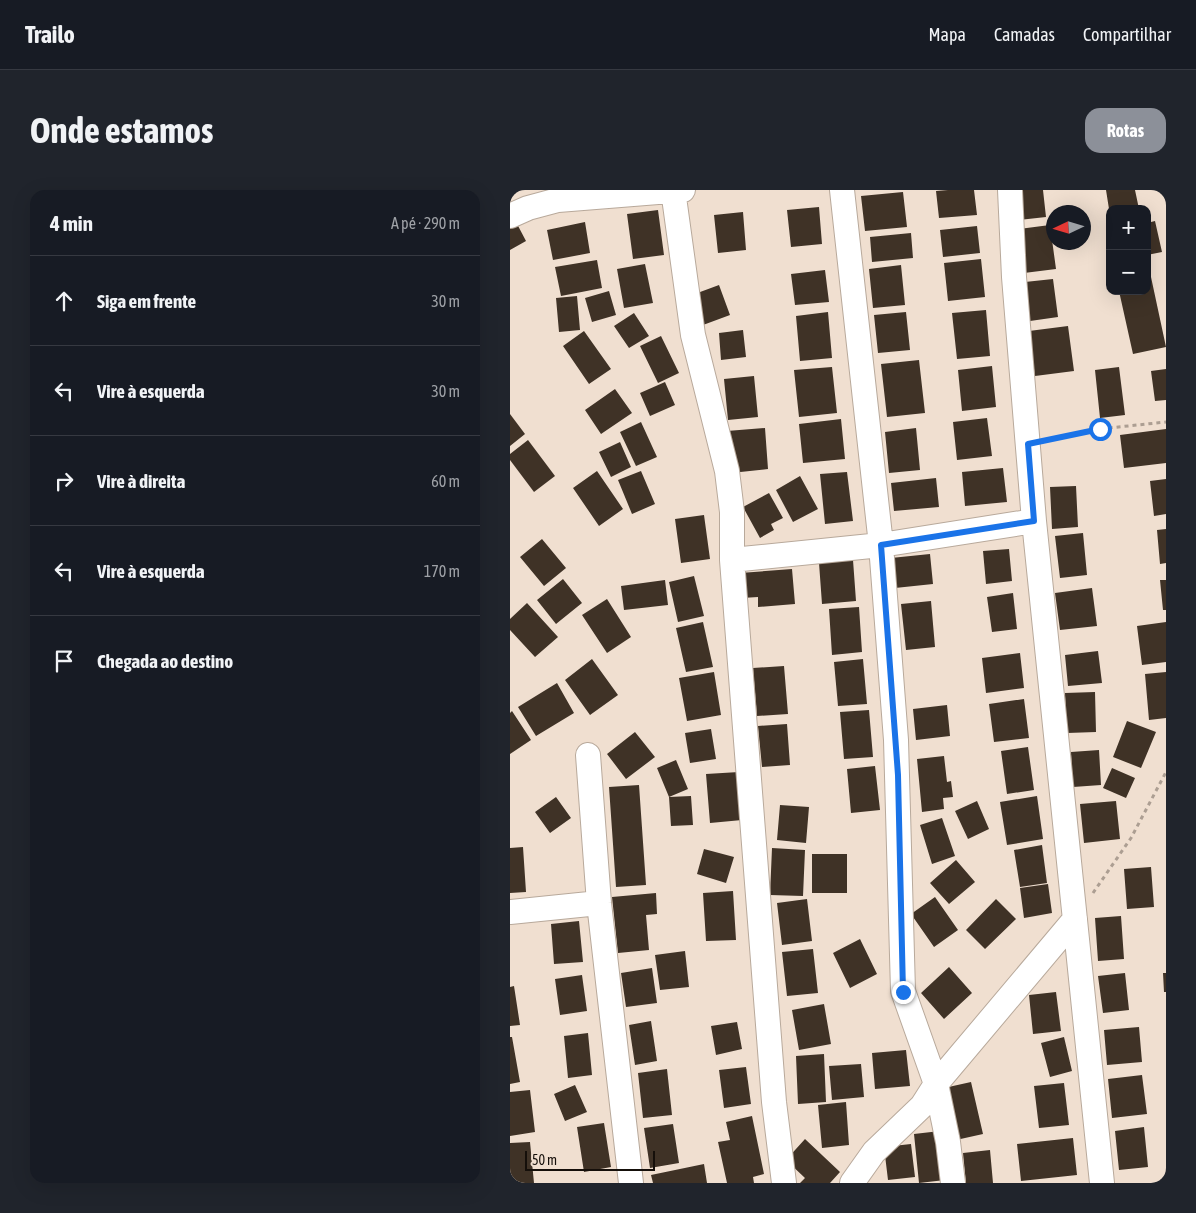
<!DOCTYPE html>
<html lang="pt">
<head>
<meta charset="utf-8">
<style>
  :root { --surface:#171b24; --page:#20242c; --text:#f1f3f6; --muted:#9ea1a6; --line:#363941; --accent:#8c9099 }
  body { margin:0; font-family:"Asap Condensed",sans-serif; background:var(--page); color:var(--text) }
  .controls { position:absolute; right:15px; top:15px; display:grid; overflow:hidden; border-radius:10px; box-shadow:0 5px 20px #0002 }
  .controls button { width:45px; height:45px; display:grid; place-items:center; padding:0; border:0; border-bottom:1px solid var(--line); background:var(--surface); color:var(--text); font:25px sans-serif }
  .compass { position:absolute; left:536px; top:15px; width:45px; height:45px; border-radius:50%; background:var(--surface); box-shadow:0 5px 20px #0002; rotate:266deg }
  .scale { position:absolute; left:15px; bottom:12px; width:130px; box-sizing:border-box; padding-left:5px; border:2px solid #150f0a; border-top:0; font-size:14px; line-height:18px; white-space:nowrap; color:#150f0a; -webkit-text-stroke:4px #f0dfd0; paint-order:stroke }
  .stop { position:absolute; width:15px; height:15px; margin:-11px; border:4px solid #1a73e8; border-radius:50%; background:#fff }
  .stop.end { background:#1a73e8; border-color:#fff; box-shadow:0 1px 5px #0008 }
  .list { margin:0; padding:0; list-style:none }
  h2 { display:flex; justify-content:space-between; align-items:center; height:65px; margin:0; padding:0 20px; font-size:21px }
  h2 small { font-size:16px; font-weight:400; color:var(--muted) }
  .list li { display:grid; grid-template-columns:32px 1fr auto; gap:15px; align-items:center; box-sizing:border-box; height:90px; padding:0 20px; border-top:1px solid var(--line) }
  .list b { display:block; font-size:19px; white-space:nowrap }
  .list em { font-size:16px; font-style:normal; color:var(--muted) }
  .icon { flex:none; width:28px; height:28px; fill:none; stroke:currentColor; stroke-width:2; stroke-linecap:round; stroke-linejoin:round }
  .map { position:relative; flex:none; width:656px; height:993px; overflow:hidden; border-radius:15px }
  header { display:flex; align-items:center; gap:30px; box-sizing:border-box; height:70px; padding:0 25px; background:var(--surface); border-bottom:1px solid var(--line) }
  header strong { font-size:24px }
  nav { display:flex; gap:28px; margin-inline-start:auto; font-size:18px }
  .intro { display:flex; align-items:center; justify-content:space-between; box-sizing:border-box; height:120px; padding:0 30px }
  h1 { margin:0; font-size:35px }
  .button { padding:12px 22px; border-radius:15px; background:var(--accent); color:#fff; font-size:18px; font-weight:700 }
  main { display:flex; gap:30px; padding:0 30px }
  aside { flex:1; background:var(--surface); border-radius:15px; box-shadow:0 5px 20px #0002 }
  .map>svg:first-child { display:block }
  .building { fill:#3f3226 }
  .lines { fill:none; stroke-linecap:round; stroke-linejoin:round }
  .minor-casing { stroke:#b8a99b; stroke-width:26 }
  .path { stroke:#ac9e92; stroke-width:3; stroke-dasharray:4 4; stroke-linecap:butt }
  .minor { stroke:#fff; stroke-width:24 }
  .route { stroke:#1a73e8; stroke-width:6 }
</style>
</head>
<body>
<header>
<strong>Trailo</strong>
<nav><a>Mapa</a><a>Camadas</a><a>Compartilhar</a></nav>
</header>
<div class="intro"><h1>Onde estamos</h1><a class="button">Rotas</a></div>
<main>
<aside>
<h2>4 min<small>A pé · 290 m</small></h2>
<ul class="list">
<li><svg class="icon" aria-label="ahead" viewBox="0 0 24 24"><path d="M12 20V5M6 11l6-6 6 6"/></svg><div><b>Siga em frente</b></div><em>30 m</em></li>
<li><svg class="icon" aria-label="left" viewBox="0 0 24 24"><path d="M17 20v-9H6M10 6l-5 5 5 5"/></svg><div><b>Vire à esquerda</b></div><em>30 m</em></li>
<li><svg class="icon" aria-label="right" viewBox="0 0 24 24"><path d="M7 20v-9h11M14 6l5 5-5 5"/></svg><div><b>Vire à direita</b></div><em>60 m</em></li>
<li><svg class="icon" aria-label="left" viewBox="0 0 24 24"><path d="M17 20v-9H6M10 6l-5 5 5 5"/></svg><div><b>Vire à esquerda</b></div><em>170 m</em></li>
<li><svg class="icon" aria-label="arrive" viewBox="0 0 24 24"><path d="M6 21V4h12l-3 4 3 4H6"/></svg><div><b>Chegada ao destino</b></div></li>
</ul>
</aside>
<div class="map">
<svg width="656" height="993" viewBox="0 0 656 993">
  <rect width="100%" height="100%" fill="#f0dfd0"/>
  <path class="building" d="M438,0H464L467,25L429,28L426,1Z
    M506,0H533L536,27L509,30Z
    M596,0H625L629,19H599Z
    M393,2L397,37L355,41L351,6Z
    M309,17L312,54L281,57L277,20Z
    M148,20L154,65L123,69L117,24Z
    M233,22L236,60L208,63L204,25Z
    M645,31L652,62L637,65V33Z
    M6,32L16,51L0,60V36Z
    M75,32L80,63L43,70L37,40Z
    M540,35L546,79L514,83L509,39Z
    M467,36L470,63L433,67L430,40Z
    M401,43L403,68L362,72L360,47Z
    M471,69L475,107L438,111L434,73Z
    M87,70L92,98L51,106L45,77Z
    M135,74L143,113L114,118L107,79Z
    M391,75L395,115L363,118L359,79Z
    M315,80L319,112L285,115L281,84Z
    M641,87L656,157L623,164L609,101H637V88Z
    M543,89L548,127L520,131L515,92Z
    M209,95L220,125L193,135L182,105Z
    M99,101L106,125L82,132L75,108Z
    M67,106L70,140L49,142L46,108Z
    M476,120L480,166L447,169L442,123Z
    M318,122L322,168L290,171L286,126Z
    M396,122L400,160L368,163L364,125Z
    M124,123L139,146L119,158L104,136Z
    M558,136L564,181L525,186L519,141Z
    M233,140L236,167L211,170L209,143Z
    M74,141L101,179L79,194L53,156Z
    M151,146L169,183L148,193L130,156Z
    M409,170L415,223L377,227L371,174Z
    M482,176L486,217L452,221L448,180Z
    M322,177L327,223L289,227L284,180Z
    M609,177L615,225L590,228L585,180Z
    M656,179V210L645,211L641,181Z
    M244,186L248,227L218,230L214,189Z
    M155,192L165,215L140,226L130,203Z
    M105,199L122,223L91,244L75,220Z
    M0,224L15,244L0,256Z
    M477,228L482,266L447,270L443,232Z
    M331,229L335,269L293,273L289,234Z
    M131,232L147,267L126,276L110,242Z
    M255,238L258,279L221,283L217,241Z
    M406,238L410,280L379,283L375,242Z
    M656,239V273L614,278L610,245Z
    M18,250L45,286L24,302L0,270V264Z
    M110,252L121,277L101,287L89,262Z
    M493,278L497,312L455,316L452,282Z
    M87,281L113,319L89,336L63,298Z
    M131,281L145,314L122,324L108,290Z
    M337,282L343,331L315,334L310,284Z
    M290,286L308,319L283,332L266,300Z
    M426,288L429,317L384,321L381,293Z
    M656,289V324L644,326L640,291Z
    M566,296L568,337L542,339L540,297Z
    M259,303L273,328L261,334L264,340L250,348L233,317Z
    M194,325L200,369L171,373L165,329Z
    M656,339V373L650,374L647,340Z
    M573,343L577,385L550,388L545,346Z
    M32,349L56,378L34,396L10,367Z
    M499,359L502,391L476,394L473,361Z
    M420,364L423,394L385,398L381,368Z
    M343,370L346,411L312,414L309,373Z
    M282,379L285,414L248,417V407L232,408L230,383Z
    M184,386L194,426L168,432L159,392Z
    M53,389L72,413L46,434L27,410Z
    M155,390L158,415L114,420L111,396Z
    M650,390H656V420H653Z
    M582,398L587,436L550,440L545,403Z
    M503,403L507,439L482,442L477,407Z
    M97,409L121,447L97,463L72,425Z
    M421,411L425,457L396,460L391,414Z
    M17,413L48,447L25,467L0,440V429Z
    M349,417L352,462L322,465L319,419Z
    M193,432L203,477L176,482L166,438Z
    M656,432V472L632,475L627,436Z
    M588,461L592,493L558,496L555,465Z
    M510,463L514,498L476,503L472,468Z
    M82,469L108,505L80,525L55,490Z
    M353,469L357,514L328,516L324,472Z
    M274,476L278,524L247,526L243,478Z
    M204,482L211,525L177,531L169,488Z
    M656,482V528L639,530L635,484Z
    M47,493L64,523L26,546L8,517Z
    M585,502L586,542L557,543L555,503Z
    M514,509L519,548L484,552L479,514Z
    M437,515L440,546L406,550L403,519Z
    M359,520L363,567L334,569L330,522Z
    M2,521L21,550L0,564V523Z
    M617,531L646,542L631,578L603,567Z
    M277,534L280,575L252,577L248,536Z
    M201,539L206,569L180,573L175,543Z
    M125,542L145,567L116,589L97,564Z
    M518,557L524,600L497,604L491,561Z
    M589,560L591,595L563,597L561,562Z
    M434,566L437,592L441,591L443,607L433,608L434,619L412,622L407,569Z
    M166,570L178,599L159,607L147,578Z
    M365,576L370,620L341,623L337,579Z
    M602,578L625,588L616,608L593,598Z
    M229,582L232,630L200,633L196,584Z
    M129,595L136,695L106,697L99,597Z
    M181,606L183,635L161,636L159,607Z
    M527,606L533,649L497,655L490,612Z
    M46,607L61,628L40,643L25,622Z
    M467,611L479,639L458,649L445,621Z
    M606,611L610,649L574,653L570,614Z
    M270,615L299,617L296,653L267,650Z
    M432,628L445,666L422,674L410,635Z
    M532,655L537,693L510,697L504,660Z
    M13,657L16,702L0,703V658Z
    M262,658L295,660L293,706L260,705Z
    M194,659L224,667L216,693L187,684Z
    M302,664H337V703H302Z
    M446,670L465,692L439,714L420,693Z
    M641,677L644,717L617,719L614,679Z
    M538,694L542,723L514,728L510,698Z
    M223,701L226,750L196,751L193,703Z
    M146,703L147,724L136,725L139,760L108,763L102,707Z
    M425,707L448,740L424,757L401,724Z
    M297,709L302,751L272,755L267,713Z
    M486,709L506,729L475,759L456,740Z
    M611,726L614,769L588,771L585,728Z
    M69,731L73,772L44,774L41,734Z
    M350,749L367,784L340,798L323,763Z
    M303,759L308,803L277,806L272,762Z
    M175,761L179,797L150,800L145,765Z
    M439,777L462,803L434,829L411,803Z
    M142,778L147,813L116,817L111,783Z
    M615,783L619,820L593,823L588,786Z
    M653,783H656V802H654Z
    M72,785L77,821L50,825L45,789Z
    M4,796L10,835L0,836V797Z
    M546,802L551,841L523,844L519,805Z
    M314,814L321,854L289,860L282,820Z
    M141,831L147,871L125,875L119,835Z
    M227,832L232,859L206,865L201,836Z
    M629,837L632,872L597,875L594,840Z
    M78,843L82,885L58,888L54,846Z
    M0,847H2L10,892L0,894Z
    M554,847L562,881L540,887L531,853Z
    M396,860L400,896L365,899L362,863Z
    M314,864L316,912L288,914L286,866Z
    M351,874L354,907L322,910L319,876Z
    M236,877L241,914L214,918L209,880Z
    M157,879L162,925L133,928L128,883Z
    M632,885L637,924L602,928L598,889Z
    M461,892L473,944L446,950L434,898Z
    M554,893L559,935L529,938L524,896Z
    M65,895L77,922L55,931L44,904Z
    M20,900L25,942L0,946V902Z
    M336,912L339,955L312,958L308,915Z
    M242,926L254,984L243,987L244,993H217L208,952L220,950L216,932Z
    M94,933L101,977L74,982L67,937Z
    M163,934L169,973L140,978L134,938Z
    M634,937L638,977L609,980L605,941Z
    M430,941L435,990L409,993L404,944Z
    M563,948L567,985L511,991L507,954Z
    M295,949L330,982L320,993H290L295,988L276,970Z
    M20,952L24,993H0V953Z
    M401,954L405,987L378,990L374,957Z
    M480,960L483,993H456L453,963Z
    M194,974L197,993H143L141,985Z"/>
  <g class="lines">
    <g class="minor-casing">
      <path id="minor" d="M163,0L183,145L217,281L222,322V370L264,912L274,993
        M332,0L371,355L386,550L393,801L426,894L438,952L443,993
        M500,0L504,87L524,331L592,993
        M0,26L18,18L48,10L173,0
        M222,370L371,355L524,331
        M78,565L89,713L121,993
        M0,722L89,713
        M342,993L364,962L412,916L426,894L565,729"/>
    </g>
    <path class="path" d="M536,251L589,239L656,232
      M583,703L621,648L656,582"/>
    <use href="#minor" class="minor"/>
  </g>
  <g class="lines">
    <path class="route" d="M393,802L388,585L371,355L524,331L518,254L590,239"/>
  </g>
</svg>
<div class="controls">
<button>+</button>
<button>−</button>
</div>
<svg class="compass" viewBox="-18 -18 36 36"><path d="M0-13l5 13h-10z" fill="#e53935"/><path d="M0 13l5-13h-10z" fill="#9ea1a6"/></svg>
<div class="scale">50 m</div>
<div class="stop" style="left:590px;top:239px"></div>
<div class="stop end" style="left:393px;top:802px"></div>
</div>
</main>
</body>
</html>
